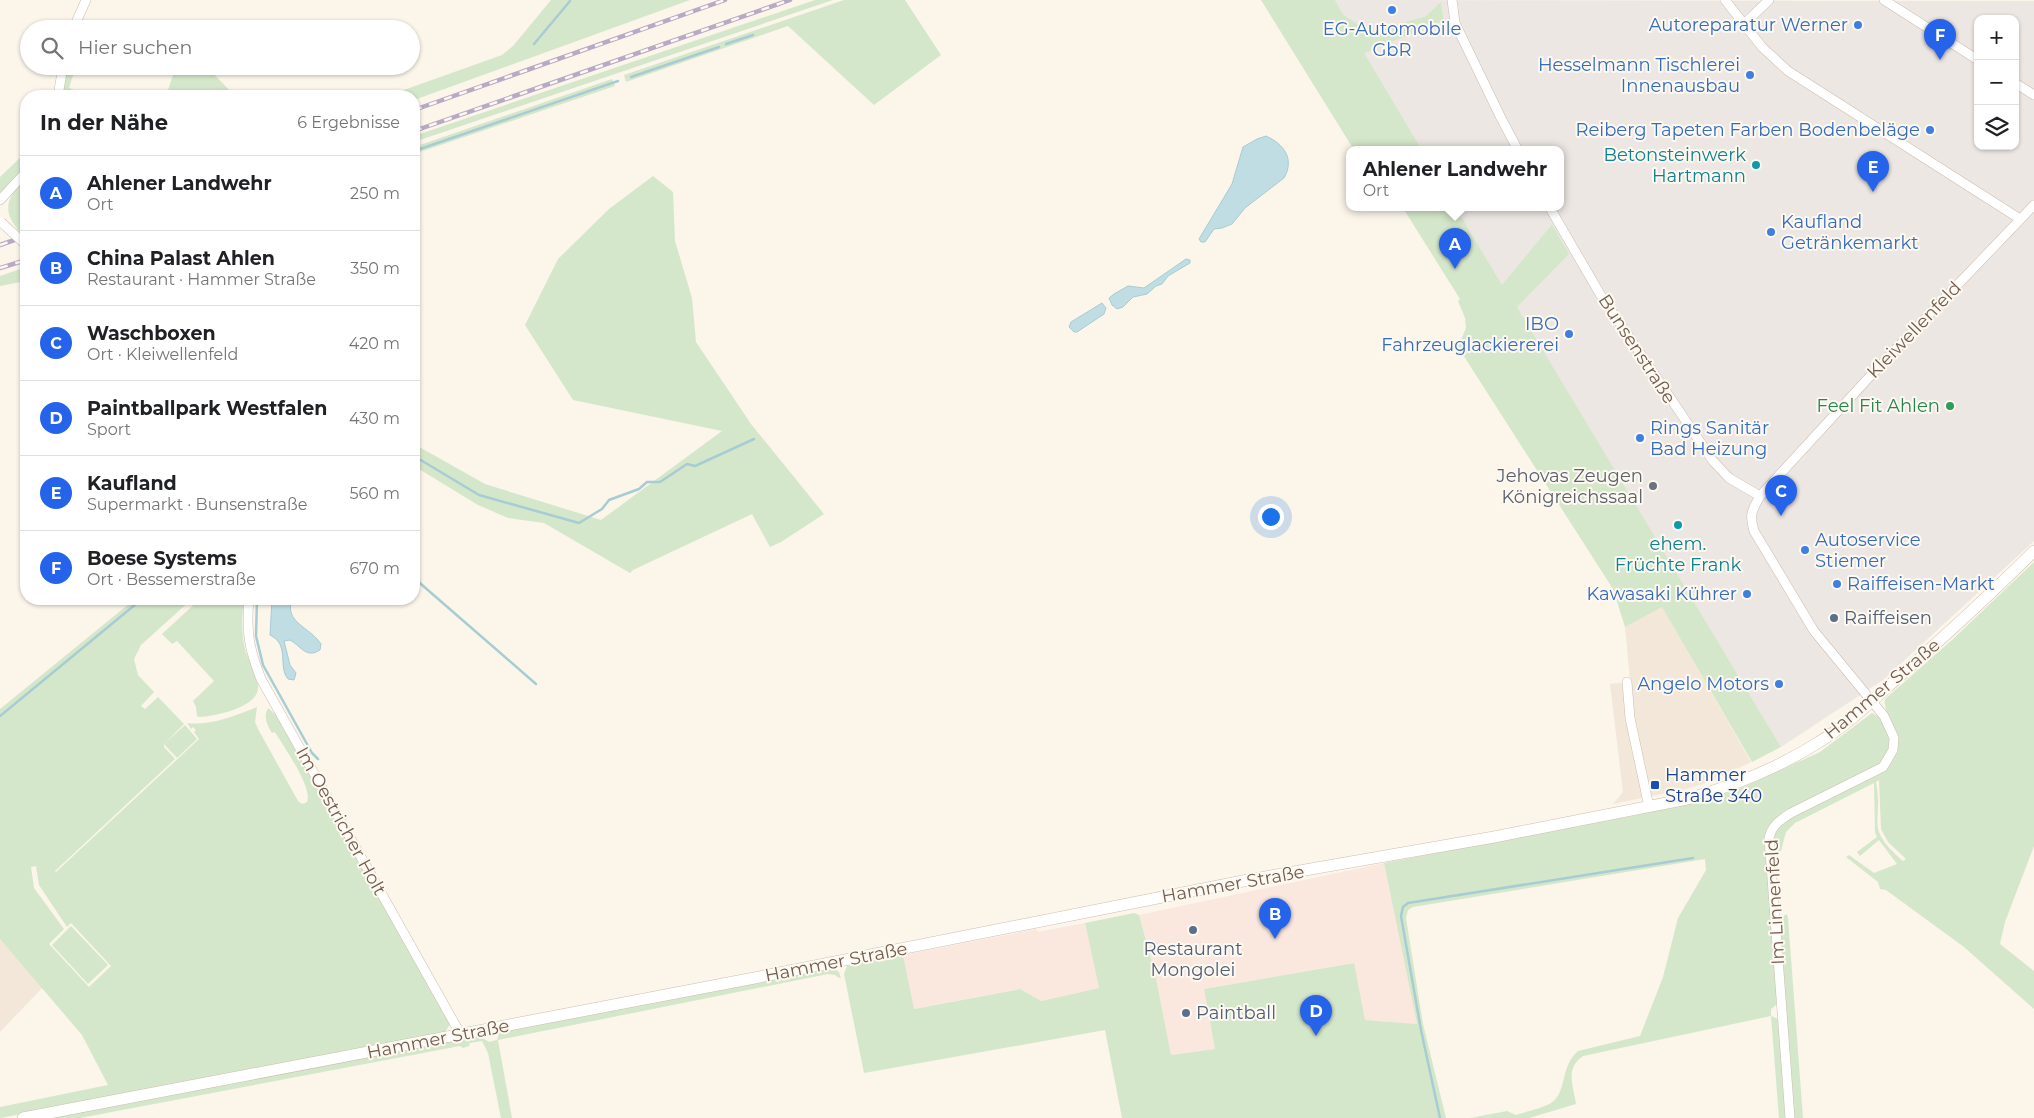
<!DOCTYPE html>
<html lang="de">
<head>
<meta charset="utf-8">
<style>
  :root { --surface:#fff; --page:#f2f2f2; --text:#202124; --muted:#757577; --line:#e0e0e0; --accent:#2563eb }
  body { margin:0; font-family:Montserrat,sans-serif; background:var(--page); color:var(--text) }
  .controls { position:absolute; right:15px; top:15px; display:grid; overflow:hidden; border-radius:10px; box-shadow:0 1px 4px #0004 }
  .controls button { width:45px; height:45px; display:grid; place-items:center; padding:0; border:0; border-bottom:1px solid var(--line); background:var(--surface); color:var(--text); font:25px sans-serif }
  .you { position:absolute; left:1270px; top:516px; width:18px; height:18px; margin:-12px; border:4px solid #fff; border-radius:50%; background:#1a73e8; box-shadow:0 0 0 8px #1a73e833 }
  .badge { display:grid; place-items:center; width:32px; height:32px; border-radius:50%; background:var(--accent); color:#fff; font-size:16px; font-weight:700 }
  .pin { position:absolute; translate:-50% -41px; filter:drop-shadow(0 1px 2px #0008) }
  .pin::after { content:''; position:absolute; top:26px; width:18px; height:15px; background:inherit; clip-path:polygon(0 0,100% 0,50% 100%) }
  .popup { position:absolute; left:1346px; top:146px; width:218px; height:65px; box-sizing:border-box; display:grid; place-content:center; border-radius:10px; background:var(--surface); filter:drop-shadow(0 1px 4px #0005); font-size:16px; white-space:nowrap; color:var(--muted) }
  .popup b { font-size:19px; color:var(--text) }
  .popup::after { content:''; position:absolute; left:50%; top:100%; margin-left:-10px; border:10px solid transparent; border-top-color:var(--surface) }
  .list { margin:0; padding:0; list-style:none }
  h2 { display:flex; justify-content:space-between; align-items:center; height:65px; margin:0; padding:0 20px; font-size:21px }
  h2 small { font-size:16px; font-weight:400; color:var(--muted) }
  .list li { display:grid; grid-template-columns:32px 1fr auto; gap:15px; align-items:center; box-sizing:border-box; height:75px; padding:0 20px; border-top:1px solid var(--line) }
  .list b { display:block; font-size:19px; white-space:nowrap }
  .list p { margin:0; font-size:16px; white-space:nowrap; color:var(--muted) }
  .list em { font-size:16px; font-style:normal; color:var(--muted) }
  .icon { flex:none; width:28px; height:28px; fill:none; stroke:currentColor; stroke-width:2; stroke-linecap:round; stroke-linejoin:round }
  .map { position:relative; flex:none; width:2034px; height:1118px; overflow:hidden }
  .search { position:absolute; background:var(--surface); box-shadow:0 1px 4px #0004; left:20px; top:20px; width:400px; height:55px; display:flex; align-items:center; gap:12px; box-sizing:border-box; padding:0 18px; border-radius:28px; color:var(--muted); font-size:19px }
  .panel { position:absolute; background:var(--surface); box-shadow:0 1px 4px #0004; left:20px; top:90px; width:400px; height:515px; border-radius:20px }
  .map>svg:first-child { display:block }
  .residential { fill:#f2e7d9 }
  .commercial { fill:#fae8df }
  .industrial { fill:#ece7e3; fill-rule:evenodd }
  .green { fill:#d5e7ca; fill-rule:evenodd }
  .water { fill:#c0dde3; stroke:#a8ccd3 }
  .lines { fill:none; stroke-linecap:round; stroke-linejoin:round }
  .stream { stroke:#a8ccd3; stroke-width:2.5 }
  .minor-casing { stroke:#ccbdb1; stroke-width:10 }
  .secondary-casing { stroke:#cebdaf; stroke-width:12 }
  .minor { stroke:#fff; stroke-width:9 }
  .secondary { stroke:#fff; stroke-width:11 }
  .rail-casing { stroke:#b8a9c4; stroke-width:4.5 }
  .rail { stroke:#fdf9f1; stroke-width:2.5; stroke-dasharray:8; stroke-linecap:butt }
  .minor-bridge-casing { stroke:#ccbdb1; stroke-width:10; stroke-linecap:butt }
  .minor-bridge { stroke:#fff; stroke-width:9 }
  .shop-dot { fill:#3f7fe0; stroke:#fdf9f1; stroke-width:2 }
  .culture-dot { fill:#0f9aa8; stroke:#fdf9f1; stroke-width:2 }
  .leisure-dot { fill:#2e9e5b; stroke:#fdf9f1; stroke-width:2 }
  .worship-dot { fill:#6b7280; stroke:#fdf9f1; stroke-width:2 }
  .service-dot { fill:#5c6f8a; stroke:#fdf9f1; stroke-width:2 }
  .transit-dot { fill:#1a4fb4; stroke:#fdf9f1; stroke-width:2 }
  .labels { text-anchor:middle; stroke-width:4; stroke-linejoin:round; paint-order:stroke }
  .shop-label { font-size:18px; fill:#366cbe; stroke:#fdf9f1; text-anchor:end }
  .culture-label { font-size:18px; fill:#0d838f; stroke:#fdf9f1; text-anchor:end }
  .street-label { font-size:18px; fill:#735d50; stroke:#fdf9f1 }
  .leisure-label { font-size:18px; fill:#27864d; stroke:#fdf9f1; text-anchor:end }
  .worship-label { font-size:18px; fill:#5b616d; stroke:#fdf9f1; text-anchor:end }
  .service-label { font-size:18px; fill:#4e5e75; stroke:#fdf9f1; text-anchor:start }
  .transit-label { font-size:18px; fill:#164399; stroke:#fdf9f1; text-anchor:start }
</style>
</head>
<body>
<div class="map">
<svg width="2034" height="1118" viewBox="0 0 2034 1118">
  <rect width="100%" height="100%" fill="#fbf5ea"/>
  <path class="residential" d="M1662,606L1751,762L1712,781L1686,789L1613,804L1623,792L1610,684L1627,682L1630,680L1625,627Z
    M0,939L43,987L0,1032Z"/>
  <path class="commercial" d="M1384,863L1417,1024L1364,1020L1353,963L1204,989L1215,1049L1171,1055L1155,973L1139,915Z
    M1085,923L1099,988L1040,1001L1020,989L913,1009L903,955L1037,929L1038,932Z"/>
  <path class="industrial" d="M1335,0L2034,1V541L1883,680L1781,747L1516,307L1568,254L1552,224L1502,286L1456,208H1560V150H1422L1363,53L1444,21L1441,3L1426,16L1369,32L1343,14ZM1978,19H2015V146H1978Z"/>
  <path class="green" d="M551,0H690L414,100V96H387L502,55L513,46Z
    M815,0H833L414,142V136Z
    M844,0H905L941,55L874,105L788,26L626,82L624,75Z
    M1261,0H1335L1343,14L1369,32L1426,16L1441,2L1444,21L1364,53L1422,150H1354Z
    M67,66H76L69,88L91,96H61Z
    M176,66H206L235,96H166Z
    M612,79L615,86L414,154V147Z
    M26,152V165L0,193V177Z
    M653,176L673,192L675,241L692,298L696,342L751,424L824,514L781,542L770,547L752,514L633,570L630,573L544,523L508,518L478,505L414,466V444L485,484L601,520L722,431L573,400L525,325L558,259L609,209Z
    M26,177V231L21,233C0,210 7,198 26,177Z
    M1403,208H1456L1502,285L1552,224L1569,254L1517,307L1781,747L1752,762L1662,607L1625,627L1613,589L1458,347L1466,328L1465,318L1458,301L1460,299Z
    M26,267V281L0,286V276Z
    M2034,562V846L2005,922L2000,944L2034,971V1009L1964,947L1886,890L1880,889L1878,882L1846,857L1849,855L1874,873L1897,864L1879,840L1860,856L1857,852L1877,837L1875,832L1874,783L1795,823L1786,832L1781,851L1773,852C1773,840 1773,832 1783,822L1880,774C1899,758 1902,744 1891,722C1888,713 1884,709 1885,699L1953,639ZM1879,780L1881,829L1888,842L1906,859L1903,861C1863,826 1884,824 1876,782Z
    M135,599H192L141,645L134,659L138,675L154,692L141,706L145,709L158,697L184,724L164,744V747L175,759L55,871L56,872L199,739L194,732L196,730L193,727L191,729L187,723C211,726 236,715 257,707L255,722L258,729L298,801L302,804L307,802C313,787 283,746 275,732L272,733C267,725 263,717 268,708L276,715L450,1024L444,1034L0,1118V1107L108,1085L82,1035L0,939V709ZM36,866L39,885L67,927L71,923L111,966L89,987L49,944L64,929L34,888L31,867Z
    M200,599H244C242,616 241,632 245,649C248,661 257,673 258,686C260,707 216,716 199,717L197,716L196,707L193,701L214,681L177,641L172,644L162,634Z
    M1872,713C1886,720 1896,738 1888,754C1885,760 1879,764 1874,768L1779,816L1767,828L1766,839L1778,1000L1776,1005L1771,1009V1016L1778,1019L1787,1118H1779L1771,1016L1583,1056C1565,1069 1573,1084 1576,1104L1529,1118H1470L1507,1111L1516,1115C1527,1111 1541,1109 1551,1103C1567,1093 1560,1066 1578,1051L1640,1036L1663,977L1678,918L1706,870L1705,859L1413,907L1408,910L1406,918L1423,1024L1446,1118H1122L1105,1030L864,1073L844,974L847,966L903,955L914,1009L1020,989L1041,1001L1099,988L1085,923L1134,913L1139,915L1155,973L1171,1055L1215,1049L1204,989L1354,963L1365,1020L1417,1024L1384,863L1632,816L1711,798L1741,788L1820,752Z
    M185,725L197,739L177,758L164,744Z
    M1787,914L1788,918L1803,1118H1793L1778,919Z
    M71,926L108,965L88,984L52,945Z
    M833,968L839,972L841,979L835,975L828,974L498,1040L512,1118H501L488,1053L482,1041L470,1043L469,1046L463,1048L460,1046L80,1118H46L480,1036L489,1042L497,1040L499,1033L503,1031Z"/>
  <path class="water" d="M1266,136C1284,144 1295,159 1284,178L1245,208L1232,224L1222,228L1214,229L1205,242H1201L1199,239L1232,184L1243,147L1257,139Z
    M1186,259L1190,260V263L1168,276L1162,284L1156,286L1147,294L1133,297L1123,307L1117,309L1112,305L1109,298L1114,294L1128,286L1144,288Z
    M1102,303L1106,308L1104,314L1077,332H1074L1069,327L1071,322Z
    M272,599H292C284,623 309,626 321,644L320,650C306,659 301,646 290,640L284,641L290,665L296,673L294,680L288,679C279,669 287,650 277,640C275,638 273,637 270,635Z"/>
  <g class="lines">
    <path class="stream" d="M534,44L570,1
      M726,44L753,35
      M631,77L719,47
      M414,151L618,81
      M414,456L479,495L579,523L602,509L609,500L639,489L647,482H660L687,464L695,466L754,439
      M414,578L536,684
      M257,599L256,636L263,665L312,753L318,759
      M0,716L142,599
      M1440,1118L1421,1030L1401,916L1403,907L1408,903L1693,858"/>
    <g class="minor-casing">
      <path id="minor" d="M1452,0L1455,23L1501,118L1518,150
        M1725,0L1762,47L1788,71L2020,219
        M1884,0L1978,60
        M1743,25L1769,0
        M73,29L86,0
        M2015,83L2034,95
        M58,96L63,66
        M0,200L26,172
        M1550,208L1600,294L1713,461L1729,478L1760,496
        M249,599C246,632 249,649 261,679L461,1035
        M1627,682L1630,718L1649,807
        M1790,1118L1769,838C1772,825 1780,820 1791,813L1883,767L1893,750L1894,738L1884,716L1814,631L1754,531C1749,515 1752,510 1760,496L1873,373L2034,205"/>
    </g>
    <g class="secondary-casing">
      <path id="secondary" d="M23,1118L749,979L1248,880L1494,837L1687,799C1734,786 1778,768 1819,742C1849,724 1875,698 1901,675C1946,635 1991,594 2034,551"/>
    </g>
    <use href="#minor" class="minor"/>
    <use href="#secondary" class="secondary"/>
    <g class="rail-casing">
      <path id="rail" d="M414,110L725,0
        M414,131L790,0
        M0,245L26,236
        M0,268L26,260"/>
    </g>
    <use href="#rail" class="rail"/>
    <g class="minor-bridge-casing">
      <path id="minor-bridge" d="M1,222L26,245"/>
    </g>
    <use href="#minor-bridge" class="minor-bridge"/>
  </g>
  <g class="shop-dot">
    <circle cx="1392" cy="10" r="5"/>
    <circle cx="1858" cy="25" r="5"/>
    <circle cx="1750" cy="75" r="5"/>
    <circle cx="1930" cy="130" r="5"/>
    <circle cx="1771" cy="232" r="5"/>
    <circle cx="1569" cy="334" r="5"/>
    <circle cx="1640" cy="438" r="5"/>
    <circle cx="1805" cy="550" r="5"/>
    <circle cx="1837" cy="584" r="5"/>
    <circle cx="1747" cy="594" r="5"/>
    <circle cx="1779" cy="684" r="5"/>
  </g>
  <g class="culture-dot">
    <circle cx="1756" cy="165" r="5"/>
    <circle cx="1678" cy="525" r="5"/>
  </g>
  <circle class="leisure-dot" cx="1950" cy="406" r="5"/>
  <circle class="worship-dot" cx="1653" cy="486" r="5"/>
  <g class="service-dot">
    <circle cx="1834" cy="618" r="5"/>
    <circle cx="1193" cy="930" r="5"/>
    <circle cx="1186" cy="1013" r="5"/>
  </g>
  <rect class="transit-dot" x="1650" y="780" width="10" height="10" rx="2.5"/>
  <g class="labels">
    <g class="shop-label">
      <text x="1848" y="31">Autoreparatur Werner</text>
      <text x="1392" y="35" text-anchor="middle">EG-Automobile<tspan x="1392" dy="21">GbR</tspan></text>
      <text x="1740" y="71">Hesselmann Tischlerei<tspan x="1740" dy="21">Innenausbau</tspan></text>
      <text x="1920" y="136">Reiberg Tapeten Farben Bodenbeläge</text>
      <text x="1781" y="228" text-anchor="start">Kaufland<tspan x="1781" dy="21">Getränkemarkt</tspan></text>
      <text x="1559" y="330">IBO<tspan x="1559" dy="21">Fahrzeuglackiererei</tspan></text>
      <text x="1650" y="434" text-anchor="start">Rings Sanitär<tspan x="1650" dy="21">Bad Heizung</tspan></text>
      <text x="1815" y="546" text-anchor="start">Autoservice<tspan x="1815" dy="21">Stiemer</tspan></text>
      <text x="1847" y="590" text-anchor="start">Raiffeisen-Markt</text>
      <text x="1737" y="600">Kawasaki Kührer</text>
      <text x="1769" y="690">Angelo Motors</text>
    </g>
    <g class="culture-label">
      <text x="1746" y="161">Betonsteinwerk<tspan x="1746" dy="21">Hartmann</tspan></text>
      <text x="1678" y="550" text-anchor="middle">ehem.<tspan x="1678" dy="21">Früchte Frank</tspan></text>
    </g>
    <g class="street-label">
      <text transform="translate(1914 330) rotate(-46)" y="6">Kleiwellenfeld</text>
      <text transform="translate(1637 349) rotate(57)" y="6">Bunsenstraße</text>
      <text transform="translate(1882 689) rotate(-40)" y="6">Hammer Straße</text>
      <text transform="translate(341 821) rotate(61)" y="6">Im Oestricher Holt</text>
      <text transform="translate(1233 884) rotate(-10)" y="6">Hammer Straße</text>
      <text transform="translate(1775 902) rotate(-93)" y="6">Im Linnenfeld</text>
      <text transform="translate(836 962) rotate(-11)" y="6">Hammer Straße</text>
      <text transform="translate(438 1039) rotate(-11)" y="6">Hammer Straße</text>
    </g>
    <g class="leisure-label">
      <text x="1940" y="412">Feel Fit Ahlen</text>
    </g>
    <g class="worship-label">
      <text x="1643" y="482">Jehovas Zeugen<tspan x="1643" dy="21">Königreichssaal</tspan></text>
    </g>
    <g class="service-label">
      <text x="1844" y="624">Raiffeisen</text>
      <text x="1193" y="955" text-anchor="middle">Restaurant<tspan x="1193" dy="21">Mongolei</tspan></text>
      <text x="1196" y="1019">Paintball</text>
    </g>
    <g class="transit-label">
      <text x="1665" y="781">Hammer<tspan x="1665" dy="21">Straße 340</tspan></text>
    </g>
  </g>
</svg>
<div class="controls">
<button>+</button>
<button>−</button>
<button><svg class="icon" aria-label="layers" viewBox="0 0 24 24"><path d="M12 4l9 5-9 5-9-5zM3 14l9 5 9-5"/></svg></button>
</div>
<div class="you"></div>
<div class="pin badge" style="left:1455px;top:269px">A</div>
<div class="popup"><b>Ahlener Landwehr</b>Ort</div>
<div class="pin badge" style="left:1275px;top:939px">B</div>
<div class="pin badge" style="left:1781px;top:516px">C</div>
<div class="pin badge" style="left:1316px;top:1036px">D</div>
<div class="pin badge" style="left:1873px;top:192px">E</div>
<div class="pin badge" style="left:1940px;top:60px">F</div>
<div class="search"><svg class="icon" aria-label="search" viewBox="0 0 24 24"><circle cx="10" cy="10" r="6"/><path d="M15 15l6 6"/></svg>Hier suchen</div>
<section class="panel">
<h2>In der Nähe<small>6 Ergebnisse</small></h2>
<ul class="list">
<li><span class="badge">A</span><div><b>Ahlener Landwehr</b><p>Ort</p></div><em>250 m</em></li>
<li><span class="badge">B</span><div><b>China Palast Ahlen</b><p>Restaurant · Hammer Straße</p></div><em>350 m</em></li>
<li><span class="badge">C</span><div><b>Waschboxen</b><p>Ort · Kleiwellenfeld</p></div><em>420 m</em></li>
<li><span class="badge">D</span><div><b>Paintballpark Westfalen</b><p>Sport</p></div><em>430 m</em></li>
<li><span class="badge">E</span><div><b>Kaufland</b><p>Supermarkt · Bunsenstraße</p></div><em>560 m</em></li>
<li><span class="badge">F</span><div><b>Boese Systems</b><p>Ort · Bessemerstraße</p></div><em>670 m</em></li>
</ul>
</section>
</div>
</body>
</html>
